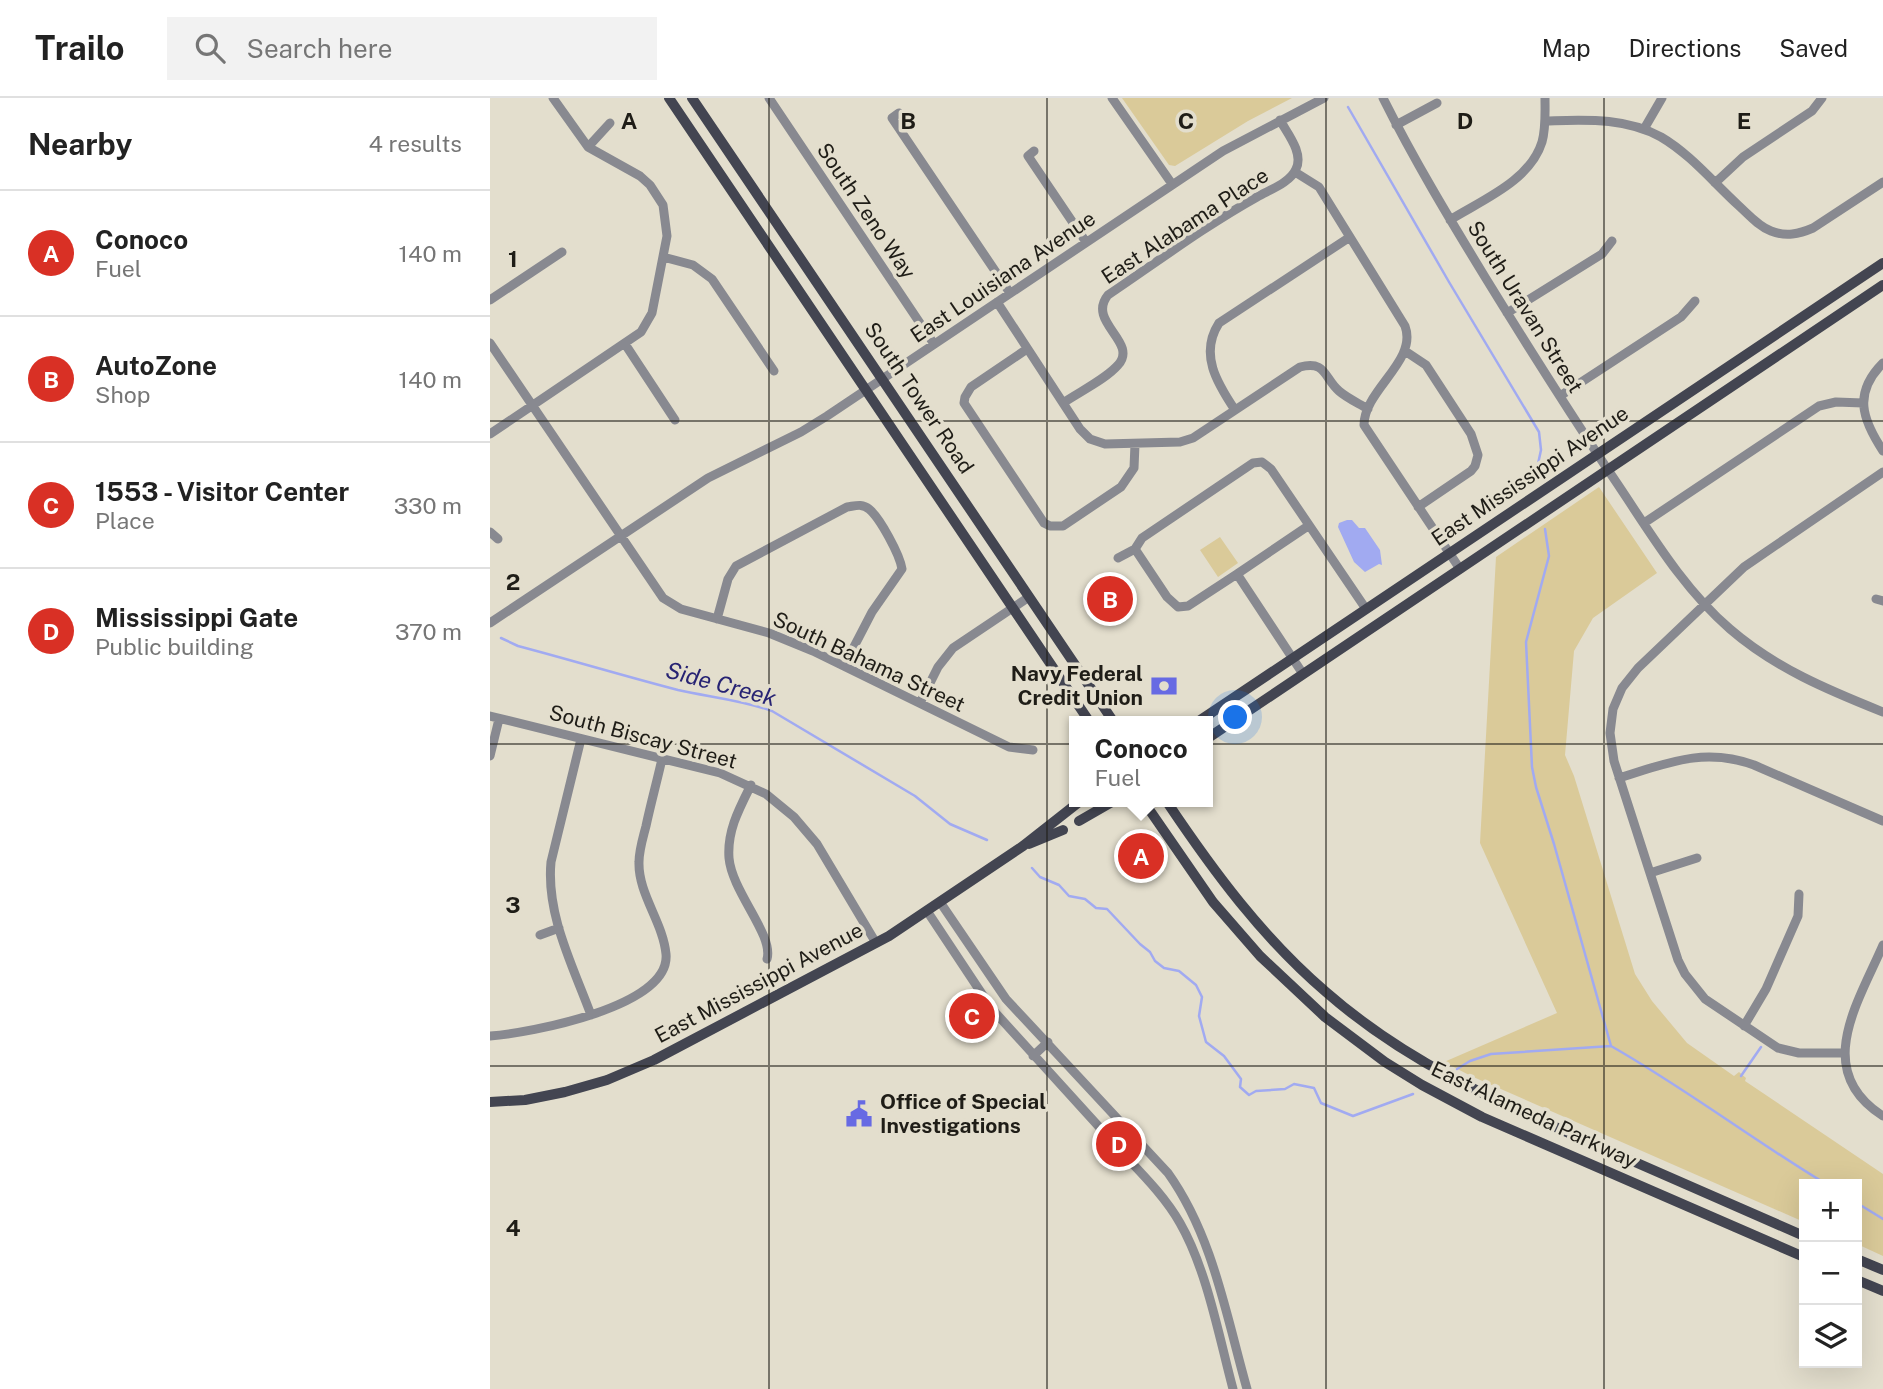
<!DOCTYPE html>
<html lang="en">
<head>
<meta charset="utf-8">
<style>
  :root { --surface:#fff; --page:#f2f2f2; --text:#222; --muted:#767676; --line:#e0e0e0; --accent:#d93025 }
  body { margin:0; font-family:"Public Sans",sans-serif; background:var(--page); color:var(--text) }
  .controls { position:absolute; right:21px; bottom:21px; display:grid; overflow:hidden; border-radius:0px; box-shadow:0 7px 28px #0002 }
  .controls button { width:63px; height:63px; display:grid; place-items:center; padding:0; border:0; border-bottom:2px solid var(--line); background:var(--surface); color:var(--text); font:35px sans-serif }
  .you { position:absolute; left:746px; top:620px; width:24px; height:24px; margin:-18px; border:5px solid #fff; border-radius:50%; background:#1a73e8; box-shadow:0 0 0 10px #1a73e833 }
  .badge { display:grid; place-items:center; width:46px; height:46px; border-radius:50%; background:var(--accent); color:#fff; font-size:23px; font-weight:700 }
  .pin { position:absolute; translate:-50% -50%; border:4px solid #fff; box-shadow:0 2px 7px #0006 }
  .popup { position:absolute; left:579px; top:618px; width:144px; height:91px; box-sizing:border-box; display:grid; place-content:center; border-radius:0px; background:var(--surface); filter:drop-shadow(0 2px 5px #0005); font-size:23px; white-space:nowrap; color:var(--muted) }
  .popup b { font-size:26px; color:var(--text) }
  .popup::after { content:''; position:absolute; left:50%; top:100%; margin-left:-14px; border:14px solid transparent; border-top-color:var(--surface) }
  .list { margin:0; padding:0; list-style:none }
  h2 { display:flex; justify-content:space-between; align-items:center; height:91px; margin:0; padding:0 28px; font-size:30px }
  h2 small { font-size:23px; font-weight:400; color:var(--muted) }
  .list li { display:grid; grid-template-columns:46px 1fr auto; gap:21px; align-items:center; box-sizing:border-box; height:126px; padding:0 28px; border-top:2px solid var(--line) }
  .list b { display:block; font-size:26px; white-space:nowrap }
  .list p { margin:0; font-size:23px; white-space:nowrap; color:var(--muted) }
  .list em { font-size:23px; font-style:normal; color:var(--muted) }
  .icon { flex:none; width:38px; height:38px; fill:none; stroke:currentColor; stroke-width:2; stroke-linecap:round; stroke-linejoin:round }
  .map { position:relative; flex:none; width:1393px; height:1291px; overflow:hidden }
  header { display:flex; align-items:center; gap:42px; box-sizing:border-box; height:98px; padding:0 35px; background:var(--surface); border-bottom:2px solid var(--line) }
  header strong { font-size:33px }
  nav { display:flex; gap:38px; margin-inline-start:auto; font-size:24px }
  .search { width:490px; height:63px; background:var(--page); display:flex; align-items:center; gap:18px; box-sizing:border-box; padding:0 24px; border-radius:0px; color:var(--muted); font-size:26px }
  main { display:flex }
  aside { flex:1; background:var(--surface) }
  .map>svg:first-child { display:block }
  .green { fill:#daca99 }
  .water { fill:#a1aaf1 }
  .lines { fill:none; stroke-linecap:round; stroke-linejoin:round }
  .stream { stroke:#a1aaf1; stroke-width:2.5 }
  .minor-tunnel { stroke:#bcb7a9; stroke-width:9; stroke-dasharray:9 4.5; stroke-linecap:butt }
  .minor { stroke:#888990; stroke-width:9 }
  .major { stroke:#434551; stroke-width:10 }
  .grid { fill:none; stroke:#1f1d17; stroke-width:2; stroke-opacity:0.55 }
  .labels { text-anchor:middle; stroke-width:7; stroke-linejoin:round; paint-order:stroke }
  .street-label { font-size:21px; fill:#1f1d17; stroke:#e3decd }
  .poi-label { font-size:21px; font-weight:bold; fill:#1f1d17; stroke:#e3decd; text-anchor:end }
  .water-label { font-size:23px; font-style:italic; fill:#272373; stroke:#e3decd }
  .grid-label { font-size:23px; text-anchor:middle; font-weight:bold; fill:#1f1d17; stroke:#e3decd; stroke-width:7; stroke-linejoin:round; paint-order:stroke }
</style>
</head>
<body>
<header>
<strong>Trailo</strong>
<div class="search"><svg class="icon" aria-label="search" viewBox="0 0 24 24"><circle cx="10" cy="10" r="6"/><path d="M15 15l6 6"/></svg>Search here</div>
<nav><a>Map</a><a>Directions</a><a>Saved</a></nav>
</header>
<main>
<aside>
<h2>Nearby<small>4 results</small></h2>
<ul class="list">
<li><span class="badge">A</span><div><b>Conoco</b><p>Fuel</p></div><em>140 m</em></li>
<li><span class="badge">B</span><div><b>AutoZone</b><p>Shop</p></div><em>140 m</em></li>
<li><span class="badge">C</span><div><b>1553 - Visitor Center</b><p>Place</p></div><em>330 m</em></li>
<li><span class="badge">D</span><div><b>Mississippi Gate</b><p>Public building</p></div><em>370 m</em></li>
</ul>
</aside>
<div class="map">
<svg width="1393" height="1291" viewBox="0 0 1393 1291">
  <rect width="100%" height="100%" fill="#e3decd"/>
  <path class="green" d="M632,0H802L758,23L685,68L679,67Z
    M1109,389L1167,475L1103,520L1084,553L1075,657L1084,678L1145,876L1162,903L1197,945L1244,978L1249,974L1256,980L1255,983L1393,1076V1158L1367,1146V1086H1314V1124L981,978L954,964L1067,915L990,745L1006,459Z
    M730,439L748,465L728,479L710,452Z"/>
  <path class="water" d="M857,422H862L869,430H875L890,452L892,467L889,466L875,474L864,464L848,429L849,425Z"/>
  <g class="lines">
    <path class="stream" d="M858,9L959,184L1049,334L1051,352L1046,375
      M1055,431L1059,458L1036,544L1042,669L1046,689L1064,746L1121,948C1195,990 1263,1042 1336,1086
      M11,540L28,548C81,562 134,578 188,592C219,599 252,602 282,613L425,698L460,726L497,742
      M542,770L550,779L569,787L579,798L595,801L606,810L617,811L650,846L660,854L665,863L674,870L689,873L706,887L712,899L709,918L716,944L734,958L751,981L750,989L759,997L766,993L795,991L804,986L824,990L831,1005L863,1018L923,996
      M967,971L980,963L1001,956L1121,948
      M1251,978L1271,949
      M1367,1105L1393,1121"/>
    <path class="minor-tunnel" d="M621,1042L639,1062"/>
    <path class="minor" d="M279,0L444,246
      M622,0L682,86
      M893,0C924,62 959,120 995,179C1035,244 1076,309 1118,372C1156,427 1189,487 1240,531C1285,570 1338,592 1393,614
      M409,15L402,20L520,195
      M1055,23C1095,22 1134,19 1171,39C1200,56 1223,84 1248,107C1258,116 1268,128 1281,133C1296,139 1309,136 1323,130L1393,84
      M906,27L947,5
      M1154,31L1172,0
      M98,49L120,25
      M544,53L538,58L596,144
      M805,74L829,89L915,228C928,263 874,292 874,327L970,471
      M1225,85L1253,59L1322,13L1332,0
      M960,122C992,102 1040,83 1052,44C1056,30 1055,15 1055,0
      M173,159L203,167L222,181L284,273
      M0,202L72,154
      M507,204L590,331L600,341L615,346L690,344L703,340L810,269C836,262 834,280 849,293C857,300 868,305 878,311
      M1017,215L1112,156L1122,143
      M0,245L173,500L191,511L279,535L323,553L519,649L543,652
      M135,246L185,322
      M537,251L481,289L475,299L474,305L554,425L560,428H573L631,389L644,370L645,346
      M915,253L936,267L981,336L988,357L985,368L981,373L928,409
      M1393,265C1363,295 1372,321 1393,353
      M1070,298L1191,219L1205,203
      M573,305C589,294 616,281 628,267C649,244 596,224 618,197C667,164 715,128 767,99C779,92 800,85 806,71C814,55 797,35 790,22
      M745,312C727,285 709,256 729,225L860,139
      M0,336L151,234L162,215L177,138L173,107L160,87L150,78L98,49L63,0
      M1154,425L1329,308L1346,304L1373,305
      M0,434L8,441
      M645,451L652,440L763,365L772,364L781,371L876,511
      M628,460L645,451L677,499L688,509L698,508L747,476L813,576
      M747,476L818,428
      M1386,501L1393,503
      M227,521L238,481L246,468L357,409C365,408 372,405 379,411C390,420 410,457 412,471L382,514L354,568
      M0,525L218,380L311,334L337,318L733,53L834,0
      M430,605L448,569L463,550L539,499
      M0,618L230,675L276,696L304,719L327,746L386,845
      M91,641L61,764C56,817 83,868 101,917
      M0,658L9,621
      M1129,680C1177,665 1214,649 1264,667L1393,723
      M261,687C249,711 237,733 239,760C242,794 284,837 277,861
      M1160,775L1207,760
      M450,804L516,901L678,1075C723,1138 736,1217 757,1291
      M437,813L502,911L621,1042
      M50,837L69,830
      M1393,847C1368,905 1322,973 1393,1018
      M1254,928L1276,891L1308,818L1309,796
      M0,938C39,935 181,909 176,856C173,824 148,796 149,764C149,752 153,740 156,728C161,705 167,683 172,661
      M1354,955H1309L1288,950L1215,901L1195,876L1188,862L1124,663L1120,635L1123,611L1132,590L1148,570L1254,469L1393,374
      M543,958L558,944
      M639,1062C658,1082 677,1102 690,1125C717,1172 729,1239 743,1291"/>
    <path class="major" d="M179,0L599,623
      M202,0L623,623
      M709,623L1393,165
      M718,640L1393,187
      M654,704L723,804L770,858L835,919L895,964L932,987L992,1019L1314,1159
      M677,704C724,774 772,839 836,894C917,965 1008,1004 1106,1047C1175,1077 1245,1108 1314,1138
      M589,723L622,704
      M539,746L573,732
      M0,1004L35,1002L75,994L117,982L164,962L399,838L533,748L589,704
      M1367,1161L1393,1172
      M1367,1182L1393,1193"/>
  </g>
  <path class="grid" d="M279,0V1291M557,0V1291M836,0V1291M1114,0V1291M0,323H1393M0,646H1393M0,968H1393"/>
  <defs>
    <g id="bank-bare" transform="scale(2.1)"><path d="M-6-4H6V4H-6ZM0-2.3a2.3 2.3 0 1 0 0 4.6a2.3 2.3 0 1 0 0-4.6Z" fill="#676ae3" stroke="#e3decd" stroke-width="2.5" paint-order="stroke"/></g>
    <g id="civic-bare" transform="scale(2.1)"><path d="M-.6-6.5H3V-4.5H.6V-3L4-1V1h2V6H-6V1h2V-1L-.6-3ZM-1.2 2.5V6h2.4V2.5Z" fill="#676ae3" stroke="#e3decd" stroke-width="2.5" paint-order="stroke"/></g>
  </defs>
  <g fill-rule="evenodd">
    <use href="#bank-bare" x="674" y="588"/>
    <use href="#civic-bare" x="369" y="1016"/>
  </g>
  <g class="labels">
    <g class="street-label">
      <text transform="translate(376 113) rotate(56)" y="7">South Zeno Way</text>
      <text transform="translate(695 128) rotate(-33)" y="7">East Alabama Place</text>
      <text transform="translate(513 179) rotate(-34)" y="7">East Louisiana Avenue</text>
      <text transform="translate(1035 209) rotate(58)" y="7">South Uravan Street</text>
      <text transform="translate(429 300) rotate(56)" y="7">South Tower Road</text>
      <text transform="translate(1040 378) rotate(-34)" y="7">East Mississippi Avenue</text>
      <text transform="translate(379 564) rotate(25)" y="7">South Bahama Street</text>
      <text transform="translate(153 639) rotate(15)" y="7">South Biscay Street</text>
      <text transform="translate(269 885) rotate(-28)" y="7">East Mississippi Avenue</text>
      <text transform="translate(1044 1017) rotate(25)" y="7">East Alameda Parkway</text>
    </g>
    <g class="poi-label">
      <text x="653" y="583">Navy Federal<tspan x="653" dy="24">Credit Union</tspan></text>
      <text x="390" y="1011" text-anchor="start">Office of Special<tspan x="390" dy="24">Investigations</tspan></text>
    </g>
    <g class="water-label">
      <text transform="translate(231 586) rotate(15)" y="8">Side Creek</text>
    </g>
  </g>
  <g class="grid-label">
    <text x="139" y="31">A</text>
    <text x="418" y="31">B</text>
    <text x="696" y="31">C</text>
    <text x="975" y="31">D</text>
    <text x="1254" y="31">E</text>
    <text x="23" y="169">1</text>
    <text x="23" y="492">2</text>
    <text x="23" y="815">3</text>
    <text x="23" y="1138">4</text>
  </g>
</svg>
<div class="controls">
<button>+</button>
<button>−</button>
<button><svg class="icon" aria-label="layers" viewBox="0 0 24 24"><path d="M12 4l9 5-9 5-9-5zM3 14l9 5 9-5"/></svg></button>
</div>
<div class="you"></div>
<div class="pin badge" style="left:651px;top:758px">A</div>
<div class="popup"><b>Conoco</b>Fuel</div>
<div class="pin badge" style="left:620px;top:501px">B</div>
<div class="pin badge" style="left:482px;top:918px">C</div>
<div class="pin badge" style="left:629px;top:1046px">D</div>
</div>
</main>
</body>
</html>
